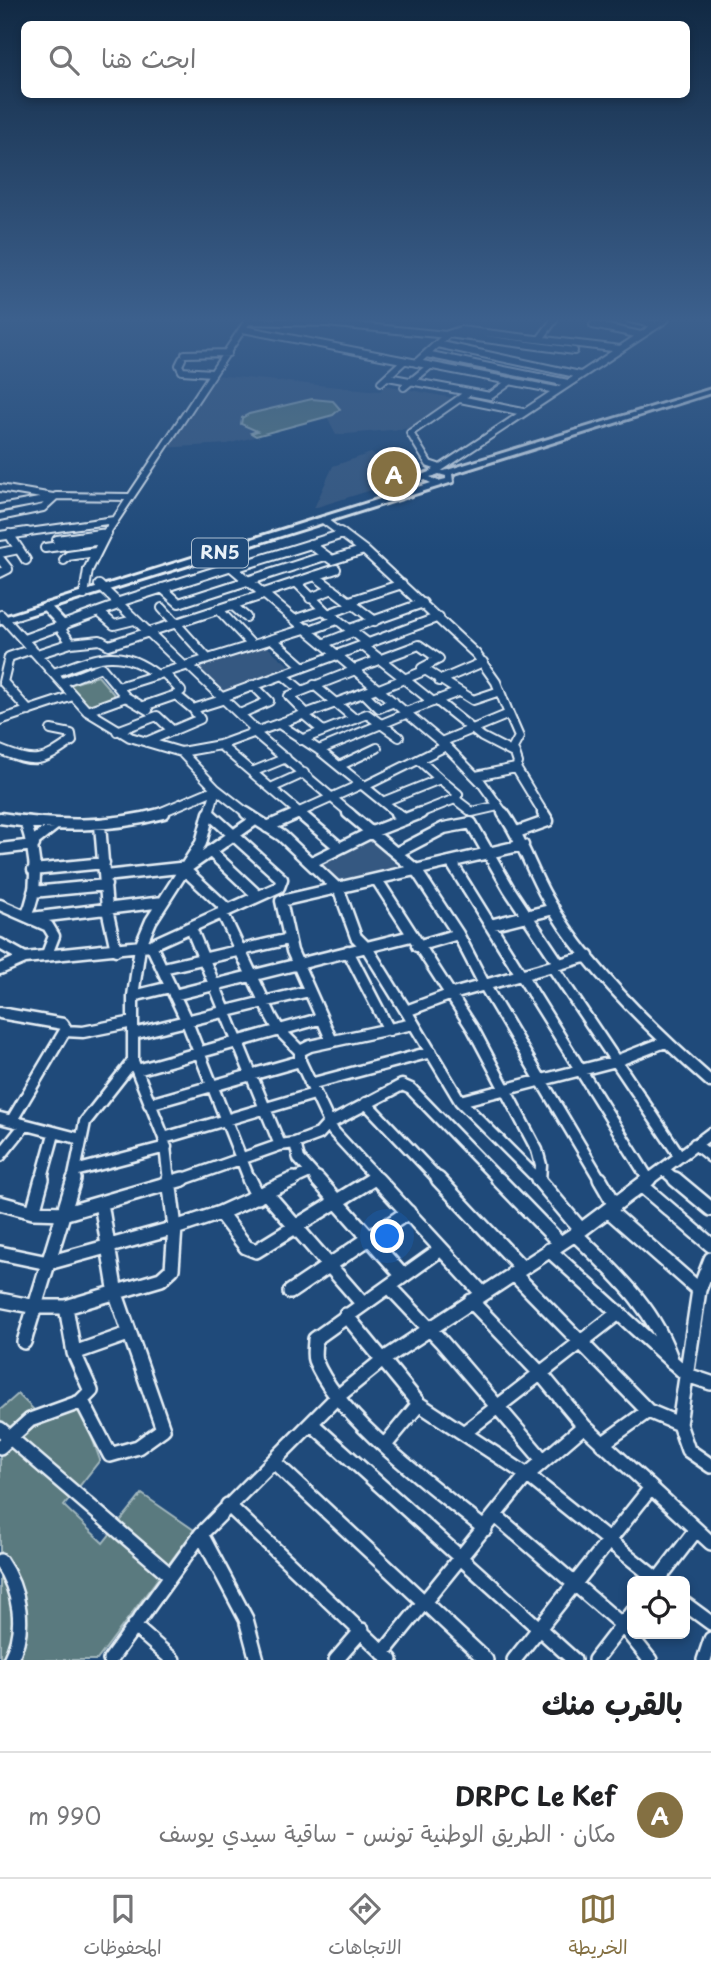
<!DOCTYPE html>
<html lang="ar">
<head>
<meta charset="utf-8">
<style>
  :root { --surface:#fff; --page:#f6f6f6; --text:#202124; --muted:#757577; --line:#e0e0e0; --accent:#847042 }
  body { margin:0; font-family:"Playpen Sans","Playpen Sans Arabic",sans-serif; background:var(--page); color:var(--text); direction:rtl }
  .controls { position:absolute; right:21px; bottom:21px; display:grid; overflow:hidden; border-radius:10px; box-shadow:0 4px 10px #0003 }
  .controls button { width:63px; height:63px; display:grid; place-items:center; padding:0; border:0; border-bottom:2px solid var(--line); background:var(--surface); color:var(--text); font:35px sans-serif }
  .you { position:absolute; left:388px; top:1237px; width:24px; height:24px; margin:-18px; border:5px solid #fff; border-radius:50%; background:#1a73e8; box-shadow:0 0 0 10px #1a73e833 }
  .badge { display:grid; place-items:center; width:46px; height:46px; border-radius:50%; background:var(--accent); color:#fff; font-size:23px; font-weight:700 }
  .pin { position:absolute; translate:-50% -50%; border:4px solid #fff; box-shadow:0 2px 7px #0006 }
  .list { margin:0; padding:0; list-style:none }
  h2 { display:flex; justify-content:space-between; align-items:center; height:91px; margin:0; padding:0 28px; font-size:30px }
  h2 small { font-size:23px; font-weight:400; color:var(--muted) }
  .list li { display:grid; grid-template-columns:46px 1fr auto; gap:21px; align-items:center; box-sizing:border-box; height:126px; padding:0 28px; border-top:2px solid var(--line) }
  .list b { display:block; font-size:26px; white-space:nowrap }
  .list p { margin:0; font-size:23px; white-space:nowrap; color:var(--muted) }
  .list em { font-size:23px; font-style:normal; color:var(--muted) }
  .icon { flex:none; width:38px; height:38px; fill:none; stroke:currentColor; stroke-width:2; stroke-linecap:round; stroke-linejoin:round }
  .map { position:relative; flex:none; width:711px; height:1660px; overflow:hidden; direction:ltr }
  .search { position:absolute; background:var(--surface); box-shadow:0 4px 10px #0003; left:21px; right:21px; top:21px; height:77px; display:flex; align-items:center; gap:18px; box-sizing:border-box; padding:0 24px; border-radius:10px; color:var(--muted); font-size:26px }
  .sheet { height:217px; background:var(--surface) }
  nav { display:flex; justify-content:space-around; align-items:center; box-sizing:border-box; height:98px; border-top:2px solid var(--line); background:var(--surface); font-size:19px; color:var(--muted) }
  nav a { display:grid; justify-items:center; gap:4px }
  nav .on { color:var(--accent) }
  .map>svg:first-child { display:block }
  .built { fill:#365881 }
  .green { fill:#5a7a7f; stroke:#a1b6bc; stroke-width:2 }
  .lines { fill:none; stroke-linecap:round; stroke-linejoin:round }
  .minor-far3-casing { stroke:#e8f1f8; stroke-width:10 }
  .minor-far2-casing { stroke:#e8f1f8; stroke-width:12 }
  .minor-far1-casing { stroke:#e8f1f8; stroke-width:15 }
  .minor-casing { stroke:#e8f1f8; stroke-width:18 }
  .major-casing { stroke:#e8f1f8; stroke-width:6 }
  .minor-far3 { stroke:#1f4a7a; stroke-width:6 }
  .minor-far2 { stroke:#1f4a7a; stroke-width:8 }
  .minor-far1 { stroke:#1f4a7a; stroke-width:10 }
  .minor { stroke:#1f4a7a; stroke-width:13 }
  .major { fill:#1f4a7a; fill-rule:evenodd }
  .wall { fill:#5c667e; stroke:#e8f1f8; stroke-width:2 }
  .shaded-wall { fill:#4b5366; stroke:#e8f1f8; stroke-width:2 }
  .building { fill:#6b7792; stroke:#e8f1f8; stroke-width:2 }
  .labels { text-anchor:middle; stroke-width:7; stroke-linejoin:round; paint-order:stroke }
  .shield { fill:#1f4a7a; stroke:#acbfd2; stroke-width:2 }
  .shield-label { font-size:18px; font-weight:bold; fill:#e8f1f8 }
</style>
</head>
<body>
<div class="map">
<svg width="711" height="1660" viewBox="0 0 711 1660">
  <rect width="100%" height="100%" fill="#1f4a7a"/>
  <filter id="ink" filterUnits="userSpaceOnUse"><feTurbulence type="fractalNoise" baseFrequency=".0143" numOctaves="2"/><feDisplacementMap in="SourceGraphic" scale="14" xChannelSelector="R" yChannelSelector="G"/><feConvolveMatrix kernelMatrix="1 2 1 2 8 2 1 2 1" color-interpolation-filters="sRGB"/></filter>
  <g filter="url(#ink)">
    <path class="built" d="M214,375L380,391L385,385L457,399L412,428L336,435L328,418L227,444L162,448Z
      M371,453L410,478L314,508L333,466Z
      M265,645L292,668L219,694L194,669Z
      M368,838L403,870L338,887L314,864Z"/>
    <path class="green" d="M312,399L333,401L340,409L333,415L256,436L251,433L257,431L241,424L242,418L249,414Z
      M98,676L117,698L84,708L66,686Z
      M18,1394L36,1412L80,1404L100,1460L64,1506L103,1543L142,1494L194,1530L97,1660H0V1410Z"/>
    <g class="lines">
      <g class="minor-far3-casing">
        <path id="minor-far3" d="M630,319L657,325
          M248,321L326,323L447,335
          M593,325L641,335
          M243,329L556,390
          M448,334L460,330L621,349
          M540,339L555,319
          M437,344L580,375
          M185,354L228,353
          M426,354L568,383
          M182,359L179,365L182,371L212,373
          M416,363L448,334L574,351
          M388,377L469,392L410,433L429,464L438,467
          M381,382L404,361
          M404,387L430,366
          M469,392L490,396L511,381
          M460,399L523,412
          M433,473L666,319
          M0,488L53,497
          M0,508L50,499
          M0,517L43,508L56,496L129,497
          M323,520L342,534
          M15,534L114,520
          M100,534L107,533
          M106,534L249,319"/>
      </g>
      <g class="minor-far2-casing">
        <path id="minor-far2" d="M340,532L364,550L476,654L496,682L509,714L441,742
          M9,534L26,560
          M0,536L27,532
          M57,540L107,533
          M310,544L332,560L364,550
          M45,548L102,540
          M211,550L446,746L481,782L504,814
          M0,553L19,549
          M0,559L8,569L0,573
          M64,560L68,556L96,552
          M234,568L343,534
          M315,576L375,621
          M296,582L328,614L355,604
          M99,585L184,666
          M162,588L179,603L325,556
          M264,593L336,569
          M84,595L88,570L107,532
          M310,598L333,589
          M350,601L402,584
          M116,603L232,566
          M232,605L246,617
          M46,607L64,626
          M162,608L208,659
          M218,609L252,645
          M99,612L114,625L134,620
          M330,614L369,644
          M1,615L87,711L130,737L181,752L216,789L248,814
          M296,619L323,610
          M350,629L423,603
          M310,630L337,620
          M24,639L118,605
          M272,639L304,667
          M71,643L100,640L109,645L266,594
          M325,643L353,632
          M363,646L405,679
          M37,654L71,643L60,628
          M439,659L422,668L473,700L500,691
          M188,665L258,732
          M357,668L419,645L439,659
          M54,673C95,658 119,645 157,675
          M164,673L181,691L176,695
          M283,675L301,690
          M404,679L433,702
          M439,681L483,662
          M63,682L101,667L126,697L87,711
          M314,685L355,719
          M118,687L308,628
          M379,689L424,671
          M364,693L379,708L394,702
          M126,697L148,710
          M223,697L439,617
          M437,701L482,737L513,753
          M144,706L176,695L193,709L225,699
          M29,711L3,682L9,657L32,649
          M406,712L456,693
          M240,714L269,701L253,685
          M307,714L289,696L358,669
          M509,714L519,737L513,748L518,763L516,768L544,814
          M304,715L323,731
          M0,720L73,696
          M279,724L319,750L398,814
          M117,731L157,716L173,731
          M255,733L351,814
          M301,740L367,714L399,737
          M146,742L200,719L193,709
          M220,745L301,814
          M0,750C35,764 41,763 72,741L71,734L51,730
          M319,750L408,713
          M181,752L220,745L377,688
          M339,766L377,748
          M252,772L286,758
          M476,776L516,768
          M440,779L458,794L455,799
          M365,786L446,746
          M271,788L304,773
          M455,799L472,812L498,806
          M385,801L440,779L419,760
          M157,814L216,789
          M209,814L216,789
          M295,814L362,784
          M417,814L455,799"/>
      </g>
      <g class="minor-far1-casing">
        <path id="minor-far1" d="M246,813L282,836L339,890L356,937L367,948L406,1011
          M299,813L339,847
          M348,813L416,870L458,934L485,986L601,1181
          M396,813L404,819
          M503,813C522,839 531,870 547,898C583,964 655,1033 711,1082
          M0,818C57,827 108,828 164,813
          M25,821C35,851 41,886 26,916
          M100,825L107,909L116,950
          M267,827L299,813
          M517,832L548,821L543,813
          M33,842L56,824
          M0,849L34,845
          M210,851L257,895
          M396,853L444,828L471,823L509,889L559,964
          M312,862L372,832L421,813
          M451,862L649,1180
          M33,870L104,863
          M186,871L227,909
          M105,876L188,867L255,820
          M377,880L473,1029L537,1150L541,1165L540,1181
          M33,892L106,885
          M0,905L48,926L54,936L47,954
          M222,912L271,1016L279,1030L300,1051
          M31,918L163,902
          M490,925L554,909
          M191,928L280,1145
          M0,944L25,958
          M151,945L187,1022L250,1181
          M417,946L458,934
          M348,951L389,1030
          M552,966L679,1155
          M163,968L289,939
          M0,969L25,958L151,945L279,887L282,879L210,814
          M174,995L411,936
          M133,996L170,987
          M0,1013L63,1024L66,1029L12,1120
          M65,1031L83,1032L133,1022
          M133,1034L309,991
          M331,1039L292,951L281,901L523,845
          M137,1070L319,1019
          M310,1084L431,1052
          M460,1101L616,1061L665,1042
          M366,1103L440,1181
          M149,1104L300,1061
          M0,1118L81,1139
          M164,1138L314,1094
          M695,1144L711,1157
          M0,1156L25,1125
          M663,1169L677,1181
          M75,1171L166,1147
          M41,1181L54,1134
          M73,1181L85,1122L133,1061
          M169,1181L164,1138L133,1061V996L140,947L151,921L201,843L209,813
          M178,1181L280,1145L295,1143
          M290,1181L310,1172
          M319,1181L299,1159L295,1143L319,1134L328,1124L402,1085L411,1089L500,1181
          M370,1181L375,1178
          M379,1181L333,1131L300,1061V1051L310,1046L413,1024
          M540,1181L460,1101L406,1011L449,995L588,956
          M647,1181L711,1133"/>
      </g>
      <g class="minor-casing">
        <path id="minor" d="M169,1179L175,1228L220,1213L294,1179
          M249,1179L258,1197
          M317,1179L402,1275
          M377,1179L483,1294
          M438,1179L522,1268
          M498,1179L560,1243
          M538,1179L581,1230
          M600,1179L615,1205
          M675,1179L711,1209
          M641,1185L711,1245
          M266,1193L362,1303
          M0,1203L33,1212L66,1213L183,1179
          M608,1210L699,1290
          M33,1212L42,1179
          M220,1213L246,1247L256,1251L373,1179
          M575,1234C615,1273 655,1308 672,1362
          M441,1249L315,1339C315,1346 313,1354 315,1360C338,1419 436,1489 485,1529
          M549,1250L687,1375L711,1383
          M0,1253L48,1263L175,1228L172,1269L161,1279L66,1307H36L0,1300
          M711,1259L699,1290L679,1424L688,1450L711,1466
          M513,1273L648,1411L679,1424
          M389,1286L441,1341L543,1460
          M290,1292L408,1212
          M471,1301L541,1374L584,1426L711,1543
          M346,1315L419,1404L527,1475L659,1581
          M24,1342L74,1179
          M74,1353L128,1334
          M82,1401L110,1455L138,1447L163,1429L116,1294L101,1203
          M312,1424L574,1660
          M0,1429L170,1575
          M465,1432L617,1314
          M602,1444L648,1411
          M385,1445L419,1404
          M0,1447L30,1420L80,1402L91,1391L74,1353L66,1307
          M274,1462L486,1660
          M228,1505L391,1660
          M496,1516L622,1625L650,1660
          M201,1534L246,1619L257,1660
          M0,1561C20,1590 27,1628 10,1660
          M657,1581L696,1530
          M685,1604L711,1623
          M134,1626L173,1660
          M383,1653L527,1475L584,1426
          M110,1660L201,1534L337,1397L384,1359L581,1230L649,1179
          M336,1660L362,1630
          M514,1660L650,1489
          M595,1660L632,1612
          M704,1660L711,1639"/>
      </g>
      <g class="major-casing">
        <path id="major" d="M711,389V393L452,474L453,482L0,624V618L431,483L425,480L410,489L403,487C415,479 429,468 444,471ZM439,474L446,476V479L438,481L430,477Z"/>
      </g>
      <use href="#minor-far3" class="minor-far3"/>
      <use href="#minor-far2" class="minor-far2"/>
      <use href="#minor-far1" class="minor-far1"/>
      <use href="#minor" class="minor"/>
      <use href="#major" class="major"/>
    </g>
    <path class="wall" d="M384,464L405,475L391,479L383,474Z"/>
    <path class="shaded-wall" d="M405,465V475L391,479V469Z"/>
    <path class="building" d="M397,460L405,465L391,469L384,464Z"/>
  </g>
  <linearGradient id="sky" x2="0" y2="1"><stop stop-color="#112943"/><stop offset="0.58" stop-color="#3c608d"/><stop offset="1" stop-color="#3c608d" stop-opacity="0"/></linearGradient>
  <rect width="711" height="551" fill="url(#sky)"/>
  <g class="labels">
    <rect class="shield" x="192" y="538.5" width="56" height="29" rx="5"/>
    <g class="shield-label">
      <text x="220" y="559">RN5</text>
    </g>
  </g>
</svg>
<div class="controls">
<button><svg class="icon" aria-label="locate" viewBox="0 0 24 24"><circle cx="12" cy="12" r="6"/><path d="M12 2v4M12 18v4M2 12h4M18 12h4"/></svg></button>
</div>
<div class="you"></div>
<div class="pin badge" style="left:394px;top:474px">A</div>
<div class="search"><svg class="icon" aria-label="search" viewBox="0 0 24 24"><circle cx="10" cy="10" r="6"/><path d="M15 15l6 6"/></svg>ابحث هنا</div>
</div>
<section class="sheet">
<h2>بالقرب منك<small></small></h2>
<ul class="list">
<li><span class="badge">A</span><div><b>DRPC Le Kef</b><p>مكان · الطريق الوطنية تونس - ساقية سيدي يوسف</p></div><em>990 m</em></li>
</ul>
</section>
<nav>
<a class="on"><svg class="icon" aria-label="map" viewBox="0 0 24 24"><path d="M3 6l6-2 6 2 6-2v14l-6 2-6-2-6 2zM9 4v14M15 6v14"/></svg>الخريطة</a>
<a><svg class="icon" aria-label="directions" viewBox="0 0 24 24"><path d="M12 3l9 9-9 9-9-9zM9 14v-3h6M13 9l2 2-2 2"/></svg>الاتجاهات</a>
<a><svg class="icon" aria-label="saved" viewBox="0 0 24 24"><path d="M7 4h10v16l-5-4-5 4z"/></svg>المحفوظات</a>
</nav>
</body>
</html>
